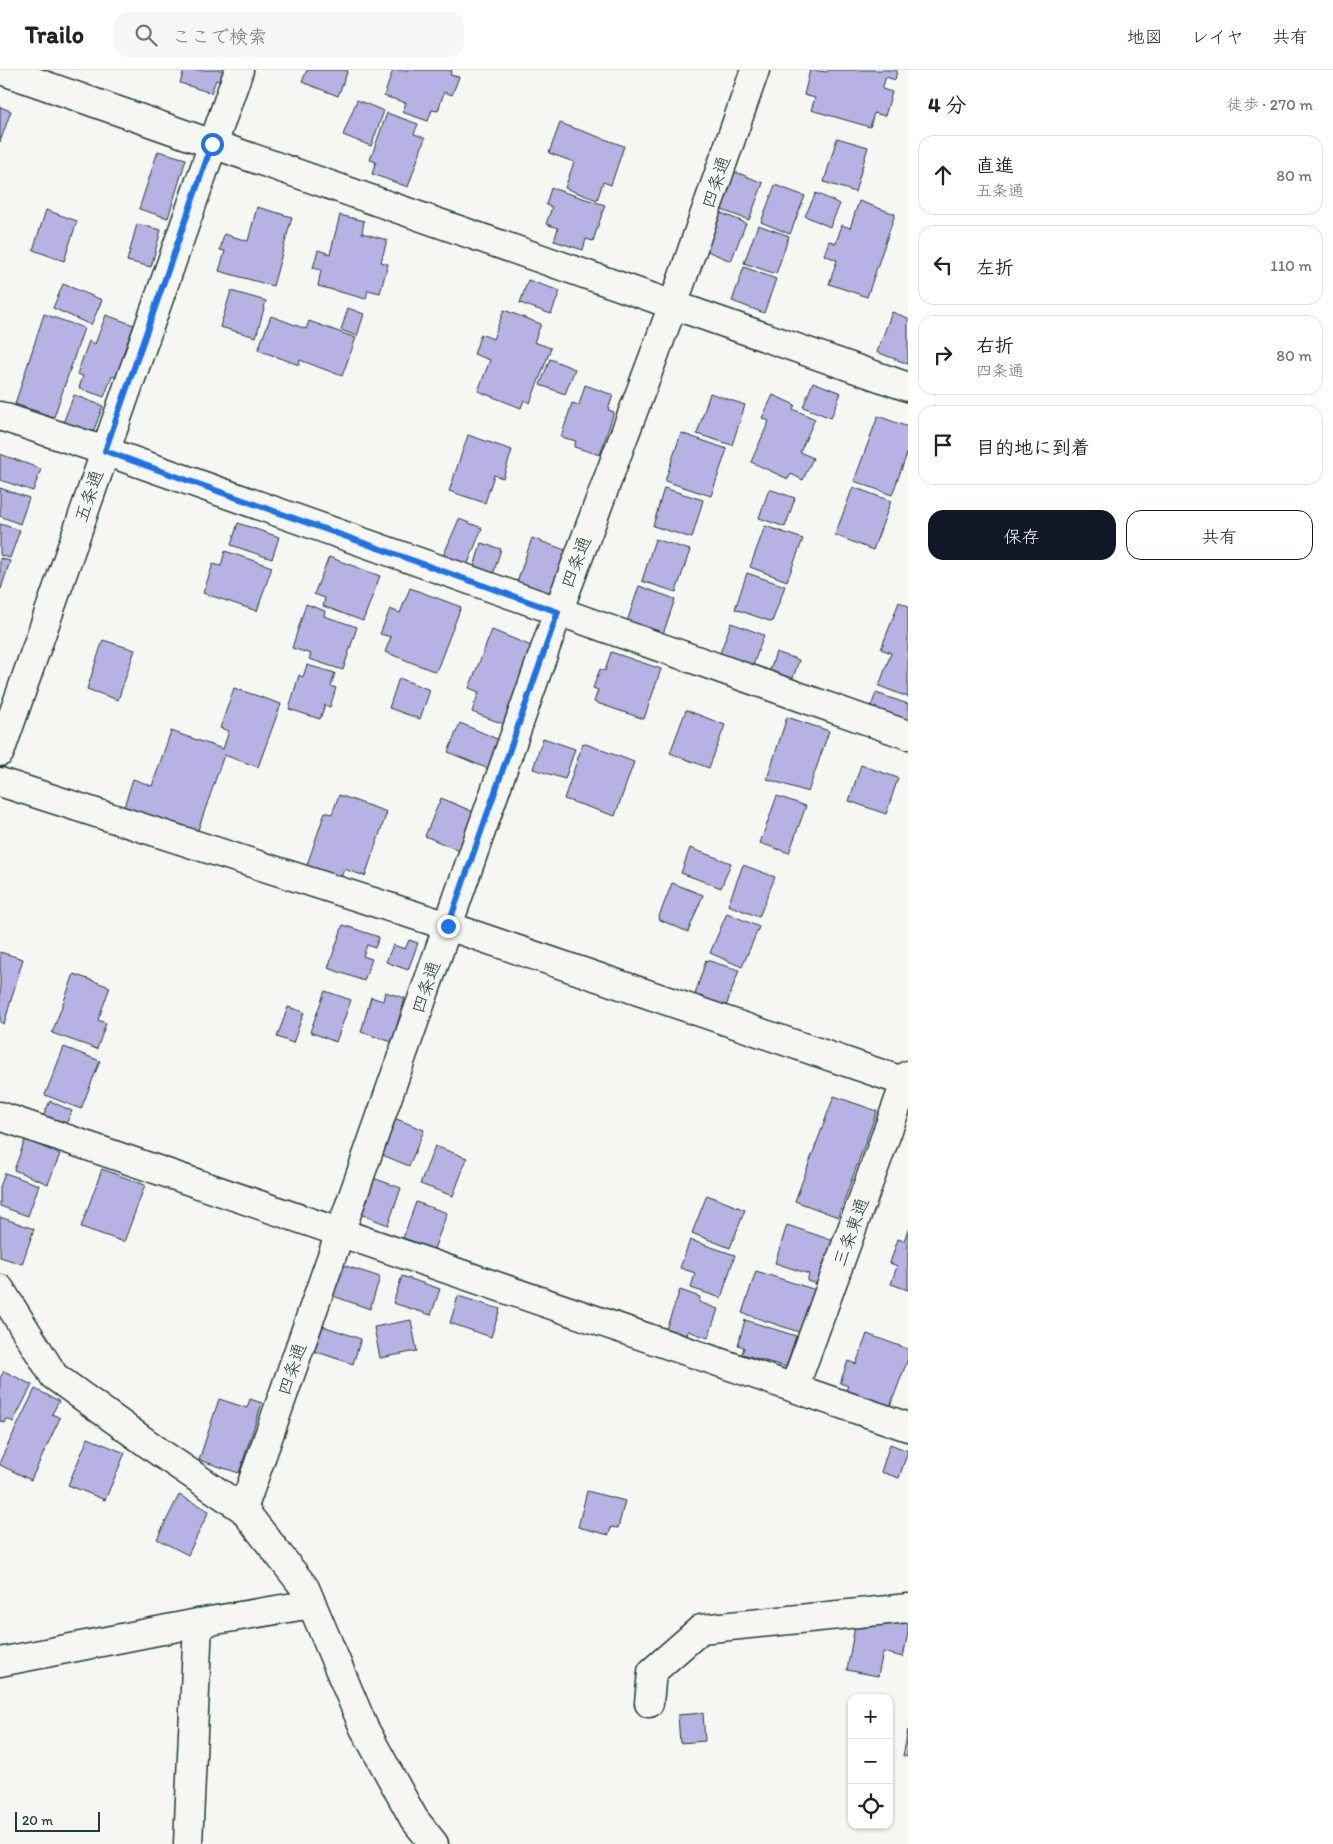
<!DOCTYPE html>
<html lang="ja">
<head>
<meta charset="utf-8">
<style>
  :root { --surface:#fff; --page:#f6f6f6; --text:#222; --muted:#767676; --line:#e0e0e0; --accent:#111827 }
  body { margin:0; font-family:Itim,"Klee One",sans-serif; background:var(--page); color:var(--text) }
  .controls { position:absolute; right:15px; bottom:15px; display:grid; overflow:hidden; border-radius:10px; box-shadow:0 1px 4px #0004 }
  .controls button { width:45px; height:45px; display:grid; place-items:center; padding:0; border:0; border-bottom:1px solid var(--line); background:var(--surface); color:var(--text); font:25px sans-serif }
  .scale { position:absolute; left:15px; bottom:12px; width:85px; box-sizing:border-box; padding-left:5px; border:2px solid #1f3d34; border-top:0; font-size:14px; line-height:18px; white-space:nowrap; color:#1f3d34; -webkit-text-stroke:4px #f6f6f2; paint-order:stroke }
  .stop { position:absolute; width:15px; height:15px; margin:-11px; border:4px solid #1a73e8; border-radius:50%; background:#fff }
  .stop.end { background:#1a73e8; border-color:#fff; box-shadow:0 1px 5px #0008 }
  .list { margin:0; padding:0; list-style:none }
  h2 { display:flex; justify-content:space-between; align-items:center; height:65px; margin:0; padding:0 20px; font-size:21px }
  h2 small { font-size:16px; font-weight:400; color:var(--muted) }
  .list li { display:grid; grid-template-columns:32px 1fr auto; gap:15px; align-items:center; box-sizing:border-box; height:80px; margin:0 10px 10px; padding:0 10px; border:1px solid var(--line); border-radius:15px }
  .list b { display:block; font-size:19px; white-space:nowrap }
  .list p { margin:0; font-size:16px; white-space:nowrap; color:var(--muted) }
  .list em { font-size:16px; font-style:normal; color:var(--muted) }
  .actions { display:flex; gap:10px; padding:15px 20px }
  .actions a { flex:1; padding:11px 0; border:1px solid var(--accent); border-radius:15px; text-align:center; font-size:18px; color:var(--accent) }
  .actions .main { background:var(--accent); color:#fff }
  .icon { flex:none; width:28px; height:28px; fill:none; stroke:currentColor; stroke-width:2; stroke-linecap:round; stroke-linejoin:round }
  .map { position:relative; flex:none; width:908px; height:1774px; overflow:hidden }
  header { display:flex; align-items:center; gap:30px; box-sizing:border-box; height:70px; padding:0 25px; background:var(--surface); border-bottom:1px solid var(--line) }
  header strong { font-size:24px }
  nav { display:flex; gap:28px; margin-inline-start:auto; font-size:18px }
  .search { width:350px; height:45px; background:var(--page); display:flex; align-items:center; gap:12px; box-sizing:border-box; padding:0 18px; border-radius:15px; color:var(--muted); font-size:19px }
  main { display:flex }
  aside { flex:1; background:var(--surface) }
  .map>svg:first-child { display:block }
  .building { fill:#b8b1e3; stroke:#1f3d34 }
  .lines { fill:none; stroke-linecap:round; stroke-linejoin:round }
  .minor-casing { stroke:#1f3d34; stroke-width:31 }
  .minor { stroke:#f6f6f2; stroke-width:28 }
  .route { stroke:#1a73e8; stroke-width:6 }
  .labels { text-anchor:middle; stroke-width:4; stroke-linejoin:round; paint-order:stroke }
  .street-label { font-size:18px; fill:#1f3d34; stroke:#f6f6f2 }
</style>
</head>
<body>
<header>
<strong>Trailo</strong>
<div class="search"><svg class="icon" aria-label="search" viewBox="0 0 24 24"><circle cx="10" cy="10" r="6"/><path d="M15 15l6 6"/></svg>ここで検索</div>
<nav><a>地図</a><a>レイヤ</a><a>共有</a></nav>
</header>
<main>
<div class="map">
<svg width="908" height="1774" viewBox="0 0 908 1774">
  <rect width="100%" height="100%" fill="#f6f6f2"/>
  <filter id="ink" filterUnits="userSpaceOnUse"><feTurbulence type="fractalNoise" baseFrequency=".02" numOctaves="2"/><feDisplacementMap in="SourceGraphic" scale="10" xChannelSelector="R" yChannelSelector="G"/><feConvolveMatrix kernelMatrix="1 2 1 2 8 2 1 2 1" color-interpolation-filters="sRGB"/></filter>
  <g filter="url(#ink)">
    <path class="building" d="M184,0H228L224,12L216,10L211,23L180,13Z
      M307,0H348L338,26L302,12Z
      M393,0H452L450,5L459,7L452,25L444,22L438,41L432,40L428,51L402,42L406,33L384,26Z
      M810,0L827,2L828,0H897L895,10L886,7L882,19L892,22L885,46L874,43L870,57L811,40L815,28L804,25Z
      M357,30L384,41L371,76L343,65Z
      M0,37L11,41L0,72Z
      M387,43L418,54L414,64L425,68L408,117L372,104L376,92L370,90Z
      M560,53L624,76L611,115L603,112L597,130L565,118L574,92L549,83Z
      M837,68L868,77L855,122L824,112Z
      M158,81L186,89L168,148L139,139Z
      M733,101L763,113L749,150L719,139Z
      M775,115L805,126L790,164L761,152Z
      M551,118L605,135L593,171L586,169L583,180L554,171L558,158L546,154L552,137L546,135Z
      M816,123L840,134L830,157L805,146Z
      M859,131L895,144L867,227L829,214L837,190L824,185L829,171L836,173L842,155L850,158Z
      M257,137L292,147L273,216L219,201L225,181L220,180L224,164L248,171Z
      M46,140L77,151L64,191L33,180Z
      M716,141L746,153L731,191L702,179Z
      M340,145L364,151L362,163L387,170L381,192L388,194L380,223L368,220L366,229L318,216L321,200L313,198L318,180L330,184Z
      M137,154L161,160L151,197L127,191Z
      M758,155L789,166L776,204L744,193Z
      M744,197L776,209L764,243L732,231Z
      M528,210L560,221L551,244L520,233Z
      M63,214L102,230L91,255L53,238Z
      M231,221L266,231L256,267L220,257Z
      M348,238L364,244L357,266L341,260Z
      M504,240L541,254L534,272L551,278L530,333L524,330L521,338L478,321L490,290L474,284L481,264L493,269Z
      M892,242L908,248V294L877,282Z
      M44,244L84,258L54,347L15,334Z
      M106,245L134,255L123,284L128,286L120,309L112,306L104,327L79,318L83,306L77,304L89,271L95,274Z
      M271,246L306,259L309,251L356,268L342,306L300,290L299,295L258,280Z
      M550,289L575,299L565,324L540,315Z
      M813,312L841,323L831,348L803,337Z
      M585,315L613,325L608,340L614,342L600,385L574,377L576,371L561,367L572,333L579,335Z
      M710,323L745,335L732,375L697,364Z
      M74,325L103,336L90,370L61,358Z
      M773,325L795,335L793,339L815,349L800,382L813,388L803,410L791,404L788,409L751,392L769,351L762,348Z
      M878,346L908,357V381L892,425L854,411Z
      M681,363L727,379L711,426L665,411Z
      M468,365L512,380L503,408L494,405L485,433L449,421Z
      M0,384L41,399L33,421L0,410Z
      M853,417L891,431L873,480L835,465Z
      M0,418L29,428L20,454L0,446Z
      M664,418L703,430L692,468L653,456Z
      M769,419L795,428L785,457L759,448Z
      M459,449L482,458L465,501L441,491Z
      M238,453L279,467L272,489L231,475Z
      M0,454L20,460L10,488L0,485Z
      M765,456L803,469L787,511L750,497Z
      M532,468L568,481L553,527L516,515Z
      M655,469L690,480L676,522L642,511Z
      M481,473L501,479L490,514L471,508Z
      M225,481L272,497L257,541L203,523L213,494L221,496Z
      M329,487L380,506L363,551L323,536L325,528L314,524Z
      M0,488L10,491L1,519H0Z
      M747,503L785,516L772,552L735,539Z
      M639,516L675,529L661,570L625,558Z
      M410,518L461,537L436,602L385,582L391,567L380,564L390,539L400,543Z
      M899,532L908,536V627L879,616L891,583L881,579Z
      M306,534L325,541L324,546L357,557L343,600L309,589L311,584L292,578Z
      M731,553L764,565L752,598L719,586Z
      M492,560L536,578L506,655L472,642L479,622L469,618Z
      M103,570L135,580L118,630L87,619Z
      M611,582L661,599L644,649L594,632L598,620L593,618L600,599L605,601Z
      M776,582L799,590L790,617L767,609Z
      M307,595L335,603L331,616L336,618L330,637L325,635L320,649L289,639L299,605L303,607Z
      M399,608L430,620L420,649L389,638Z
      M234,618L281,634L258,697L224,685L197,763L124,737L133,709L152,716L171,661L223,679L229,661L220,658Z
      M876,623L908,634V655L869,642Z
      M686,640L725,655L709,698L670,683Z
      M787,647L829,661L808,722L767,709Z
      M460,653L504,672L491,700L448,682Z
      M543,668L575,679L565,709L533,699Z
      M583,673L634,692L615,746L564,729Z
      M861,695L898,708L886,744L849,731Z
      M339,725L387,742L365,806L344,799L339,813L305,801L325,742L332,744Z
      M777,726L806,736L789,783L760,773Z
      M441,728L476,743L460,781L425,766Z
      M690,778L731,793L721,818L681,803Z
      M743,795L775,807L759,847L728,835Z
      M672,813L703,825L688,862L658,849Z
      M727,843L759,857L742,897L710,883Z
      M343,855L379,867L375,878L367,875L363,886L372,889L364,911L328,898Z
      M409,870L418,873L408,900L386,892L393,875L405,879Z
      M0,882L23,889L4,954L0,952Z
      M706,890L739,900L724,942L693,931Z
      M74,904L110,917L98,950L106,953L97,979L52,963Z
      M325,921L351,930L336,972L310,962Z
      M385,922L405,928L392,972L361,962L371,927L383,931Z
      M288,937L304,942L293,973L277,967Z
      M64,977L100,991L81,1039L45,1025Z
      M834,1026L877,1041L838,1147L795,1131Z
      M50,1031L72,1041L63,1061L41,1051Z
      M394,1048L424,1060L409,1096L380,1084Z
      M25,1070L60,1084L48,1114L14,1100Z
      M435,1076L467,1088L453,1126L420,1114Z
      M102,1099L145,1115L124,1172L81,1157Z
      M5,1103L39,1115L28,1146L0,1136V1117Z
      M373,1108L401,1118L388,1155L360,1144Z
      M707,1125L745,1140L730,1178L692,1163Z
      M416,1132L447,1143L434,1179L403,1168Z
      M0,1147L34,1159L22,1194L0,1187Z
      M787,1155L837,1172L823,1216L807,1211L809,1204L775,1193Z
      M908,1159V1220L891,1214L897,1196L890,1193L898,1169L904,1171Z
      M690,1170L735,1185L721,1228L691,1218L695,1203L680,1198Z
      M343,1195L380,1207L370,1239L333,1226Z
      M756,1201L819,1221L805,1264L742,1243Z
      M402,1206L440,1219L431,1245L393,1233Z
      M680,1220L700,1227L699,1232L718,1239L708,1268L688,1261L687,1266L666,1259Z
      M458,1226L500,1239L491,1267L450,1253Z
      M411,1250L417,1281L380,1288L374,1257Z
      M745,1250L796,1266L786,1297L742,1284L744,1277L738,1275Z
      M323,1256L361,1269L353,1294L314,1281Z
      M867,1264L908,1279V1289L889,1339L845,1322L848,1316L840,1313L848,1291L856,1294Z
      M4,1301L32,1315L13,1352L7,1349L5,1353L0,1351V1308Z
      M35,1319L59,1331L52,1344L60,1348L31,1410L0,1395V1391Z
      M219,1329L247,1338L250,1329L262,1333L239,1403L199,1390Z
      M88,1368L125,1383L105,1430L68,1415Z
      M890,1374L908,1381L899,1408L881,1402Z
      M587,1421L625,1431L618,1458L611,1457L609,1465L578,1457Z
      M179,1425L209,1441L188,1485L157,1469Z
      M887,1546L908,1553V1563L903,1587L883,1582L878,1606L847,1600L856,1551Z
      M703,1643L705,1671L680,1673L678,1645Z
      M908,1660V1687L903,1686Z"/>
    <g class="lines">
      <g class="minor-casing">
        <path id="minor" d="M1,0L908,317
          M0,346L105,381L908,665
          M0,682L239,0
          M0,712L448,856L908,1013
          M0,1046L908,1357
          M0,1219L54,1306L162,1384L243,1439L305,1518L364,1658L414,1749L434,1774
          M794,1318L908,1005
          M243,1439L558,542L673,235L755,0
          M0,1592L198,1553L312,1534
          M649,1633L652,1602L701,1559L908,1538
          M188,1774L198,1553"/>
      </g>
      <use href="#minor" class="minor"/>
    </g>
  </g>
  <g class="lines" filter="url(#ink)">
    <path class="route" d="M212,74L105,381L558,542L448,856"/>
  </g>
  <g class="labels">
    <g class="street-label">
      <text transform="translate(716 112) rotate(-71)" y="6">四条通</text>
      <text transform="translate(89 426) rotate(-71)" y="6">五条通</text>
      <text transform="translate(576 492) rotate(-69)" y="6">四条通</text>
      <text transform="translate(426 917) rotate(-71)" y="6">四条通</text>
      <text transform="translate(851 1162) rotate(-70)" y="6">三条東通</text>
      <text transform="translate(292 1299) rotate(-71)" y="6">四条通</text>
    </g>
  </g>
</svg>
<div class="controls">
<button>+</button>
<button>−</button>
<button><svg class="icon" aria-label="locate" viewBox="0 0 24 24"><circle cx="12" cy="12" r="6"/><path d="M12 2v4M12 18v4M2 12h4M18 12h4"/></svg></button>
</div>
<div class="scale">20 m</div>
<div class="stop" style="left:212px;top:74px"></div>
<div class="stop end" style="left:448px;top:856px"></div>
</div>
<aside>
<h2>4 分<small>徒歩 · 270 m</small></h2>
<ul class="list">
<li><svg class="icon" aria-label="ahead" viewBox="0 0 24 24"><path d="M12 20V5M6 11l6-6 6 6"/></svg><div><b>直進</b><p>五条通</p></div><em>80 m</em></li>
<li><svg class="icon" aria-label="left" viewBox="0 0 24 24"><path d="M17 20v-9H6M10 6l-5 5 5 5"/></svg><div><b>左折</b></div><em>110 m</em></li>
<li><svg class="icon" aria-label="right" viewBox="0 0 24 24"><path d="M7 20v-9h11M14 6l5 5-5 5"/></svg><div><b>右折</b><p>四条通</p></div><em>80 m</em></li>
<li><svg class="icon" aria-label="arrive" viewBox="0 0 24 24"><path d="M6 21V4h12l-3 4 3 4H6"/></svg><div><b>目的地に到着</b></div></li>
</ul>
<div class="actions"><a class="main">保存</a><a>共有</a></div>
</aside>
</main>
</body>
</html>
